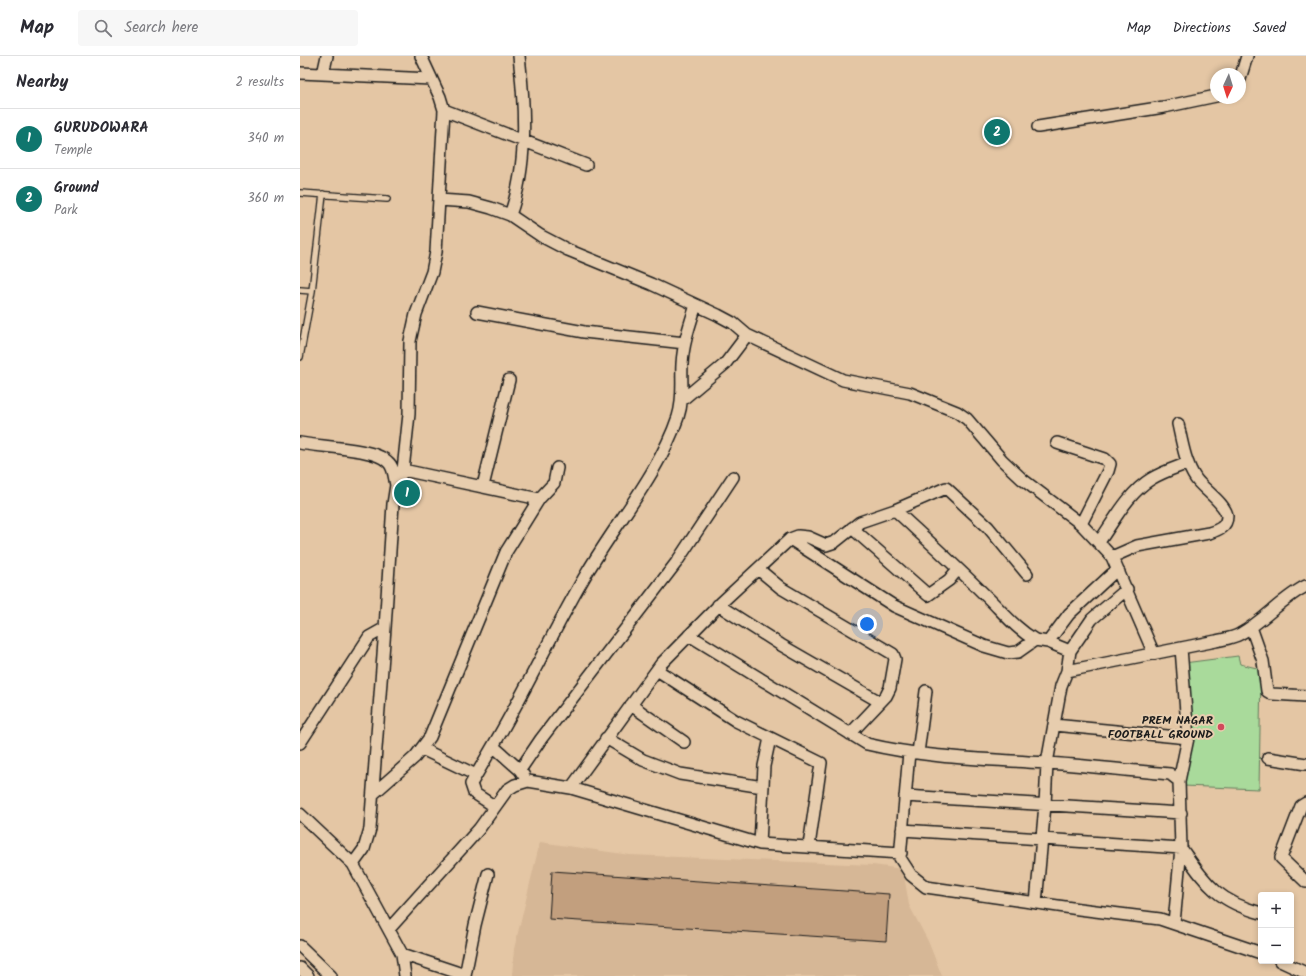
<!DOCTYPE html>
<html lang="en">
<head>
<meta charset="utf-8">
<style>
  :root { --surface:#fff; --page:#f7f7f7; --text:#2b2b33; --muted:#7c7c81; --line:#e1e1e2; --accent:#0f766e }
  body { margin:0; font-family:Kalam,sans-serif; background:var(--page); color:var(--text) }
  .controls { position:absolute; right:12px; bottom:12px; display:grid; overflow:hidden; border-radius:4px; box-shadow:0 2px 6px #0003 }
  .controls button { width:36px; height:36px; display:grid; place-items:center; padding:0; border:0; border-bottom:1px solid var(--line); background:var(--surface); color:var(--text); font:20px sans-serif }
  .compass { position:absolute; left:910px; top:12px; width:36px; height:36px; border-radius:50%; background:var(--surface); box-shadow:0 2px 6px #0003; rotate:184deg }
  .you { position:absolute; left:567px; top:568px; width:14px; height:14px; margin:-10px; border:3px solid #fff; border-radius:50%; background:#1a73e8; box-shadow:0 0 0 6px #1a73e833 }
  .badge { display:grid; place-items:center; width:26px; height:26px; border-radius:50%; background:var(--accent); color:#fff; font-size:13px; font-weight:700 }
  .pin { position:absolute; translate:-50% -50%; border:2px solid #fff; box-shadow:0 1px 4px #0006 }
  .list { margin:0; padding:0; list-style:none }
  h2 { display:flex; justify-content:space-between; align-items:center; height:52px; margin:0; padding:0 16px; font-size:17px }
  h2 small { font-size:13px; font-weight:400; color:var(--muted) }
  .list li { display:grid; grid-template-columns:26px 1fr auto; gap:12px; align-items:center; box-sizing:border-box; height:60px; padding:0 16px; border-top:1px solid var(--line) }
  .list b { display:block; font-size:15px; white-space:nowrap }
  .list p { margin:0; font-size:13px; white-space:nowrap; color:var(--muted) }
  .list em { font-size:13px; font-style:normal; color:var(--muted) }
  .icon { flex:none; width:22px; height:22px; fill:none; stroke:currentColor; stroke-width:2; stroke-linecap:round; stroke-linejoin:round }
  .map { position:relative; flex:none; width:1006px; height:920px; overflow:hidden }
  header { display:flex; align-items:center; gap:24px; box-sizing:border-box; height:56px; padding:0 20px; background:var(--surface); border-bottom:1px solid var(--line) }
  header strong { font-size:19px }
  nav { display:flex; gap:22px; margin-inline-start:auto; font-size:14px }
  .search { width:280px; height:36px; background:var(--page); display:flex; align-items:center; gap:10px; box-sizing:border-box; padding:0 14px; border-radius:4px; color:var(--muted); font-size:15px }
  main { display:flex }
  aside { flex:1; background:var(--surface) }
  .map>svg:first-child { display:block }
  .built { fill:#d6b796 }
  .green { fill:#a9da9b; stroke:#627b5c }
  .building { fill:#c29f7e; stroke:#1c1c1c }
  .lines { fill:none; stroke-linecap:round; stroke-linejoin:round }
  .lane-casing { stroke:#1c1c1c; stroke-width:8 }
  .street-casing { stroke:#1c1c1c; stroke-width:14 }
  .lane { stroke:#e7cdae; stroke-width:5.5 }
  .street { stroke:#e7cdae; stroke-width:11 }
  .poi-dot { fill:#d1495b; stroke:#e7cdae; stroke-width:1.5 }
  .labels { text-anchor:middle; stroke-width:4; stroke-linejoin:round; paint-order:stroke }
  .poi-label { font-size:12px; font-weight:bold; fill:#1c1c1c; stroke:#e7cdae; text-anchor:end }
</style>
</head>
<body>
<header>
<strong>Map</strong>
<div class="search"><svg class="icon" aria-label="search" viewBox="0 0 24 24"><circle cx="10" cy="10" r="6"/><path d="M15 15l6 6"/></svg>Search here</div>
<nav><a>Map</a><a>Directions</a><a>Saved</a></nav>
</header>
<main>
<aside>
<h2>Nearby<small>2 results</small></h2>
<ul class="list">
<li><span class="badge">1</span><div><b>GURUDOWARA</b><p>Temple</p></div><em>340 m</em></li>
<li><span class="badge">2</span><div><b>Ground</b><p>Park</p></div><em>360 m</em></li>
</ul>
</aside>
<div class="map">
<svg width="1006" height="920" viewBox="0 0 1006 920">
  <rect width="100%" height="100%" fill="#e4c6a4"/>
  <filter id="ink" filterUnits="userSpaceOnUse"><feTurbulence type="fractalNoise" baseFrequency=".025" numOctaves="2"/><feDisplacementMap in="SourceGraphic" scale="8" xChannelSelector="R" yChannelSelector="G"/><feConvolveMatrix kernelMatrix="1 2 1 2 8 2 1 2 1" color-interpolation-filters="sRGB"/></filter>
  <g filter="url(#ink)">
    <path class="built" d="M240,786L330,799L573,809L603,813L609,849L628,885L642,920H212L214,893Z"/>
    <path class="green" d="M938,600L940,608L961,613L959,733L883,730L884,607Z"/>
    <path class="building" d="M252,815L589,838L586,885L249,863Z"/>
    <g class="lines">
      <g class="lane-casing">
        <path id="lane" d="M0,137L87,143
          M0,234L12,235L23,138
          M0,301L12,235"/>
      </g>
      <g class="street-casing">
        <path id="street" d="M0,17L131,23
          M23,18L27,0
          M940,23L947,0
          M144,54L286,109
          M738,71L864,51L916,40
          M139,144L169,146L191,152L210,159L241,180L268,194L351,228L418,259L433,267L447,279L543,324L610,337L657,356L667,363L702,404L722,423L781,468L812,501L854,598
          M210,159C228,109 225,52 219,0
          M177,256L284,276L385,287
          M382,344L425,308L447,279
          M0,387C20,391 75,392 88,406C94,411 94,421 96,429
          M757,387L805,403L810,408L808,415L781,468
          M103,414L239,443
          M183,430L209,324
          M595,454C625,482 656,510 685,539C702,555 715,572 735,584
          M552,472L628,539L649,524L658,513
          M490,483L594,550L684,590L708,597L718,596L735,584L748,586L770,595
          M799,486C814,465 828,437 851,423C862,416 875,412 888,407
          M812,501L837,490L909,477C918,474 927,471 927,460C926,448 903,433 896,423C885,407 882,386 878,368
          M458,513L481,532L593,598L595,603L590,632L586,640L550,678
          M418,549L481,589L580,646
          M951,571L963,605L967,635L972,638L1006,640
          M389,579L567,688C625,702 685,703 745,707C783,709 821,714 859,717L870,718L879,725L881,792L874,867
          M748,586L769,558L812,518L819,516
          M357,614L436,665L521,707L509,790
          M767,615L916,585C924,583 933,582 940,578C964,565 982,542 1006,530
          M331,649L384,686
          M754,669L888,682
          M306,682L343,704L380,718L463,731
          M0,687L69,581L85,572L93,448L96,429L103,414L109,358L110,285L116,258L132,216L136,196L144,54L140,41L121,0
          M193,690L171,728L174,737L194,750
          M122,693L176,719
          M609,696L600,802L611,819L626,831L779,853L860,863L961,897
          M618,697L626,635
          M968,702L1006,708
          M220,714L193,690C227,633 254,572 288,515C317,466 360,415 378,361C384,343 381,326 382,308C383,288 390,268 396,249
          M224,720L220,714L241,683L376,507L433,421
          M879,725L888,682L881,592
          M271,732L361,608L421,547L490,483L498,480L508,481L526,489L535,486L560,466L595,454L646,432L688,471L727,518
          M73,738L115,701L130,681L206,496L239,443L254,427L257,412
          M605,740L881,757
          M1006,747L1001,750L981,802L1006,826
          M0,758L53,808L102,898L105,920
          M602,774L881,792C906,827 916,845 961,857
          M460,788L464,710L470,682
          M53,808L64,793L70,773L85,572
          M736,847L745,749L747,707L761,630L767,615L770,595L792,563L827,533
          M89,873L179,773L207,734L215,729L228,725L271,732L460,788L601,797
          M0,890L31,920
          M102,898L165,919
          M980,905L1006,917
          M0,912L8,920
          M165,920L175,869L188,818"/>
      </g>
      <use href="#lane" class="lane"/>
      <use href="#street" class="street"/>
    </g>
  </g>
  <circle class="poi-dot" cx="921" cy="671" r="4"/>
  <g class="labels">
    <g class="poi-label">
      <text x="913" y="668">PREM NAGAR<tspan x="913" dy="14">FOOTBALL GROUND</tspan></text>
    </g>
  </g>
</svg>
<div class="controls">
<button>+</button>
<button>−</button>
</div>
<svg class="compass" viewBox="-18 -18 36 36"><path d="M0-13l5 13h-10z" fill="#e53935"/><path d="M0 13l5-13h-10z" fill="#7c7c81"/></svg>
<div class="you"></div>
<div class="pin badge" style="left:107px;top:437px">1</div>
<div class="pin badge" style="left:697px;top:76px">2</div>
</div>
</main>
</body>
</html>
